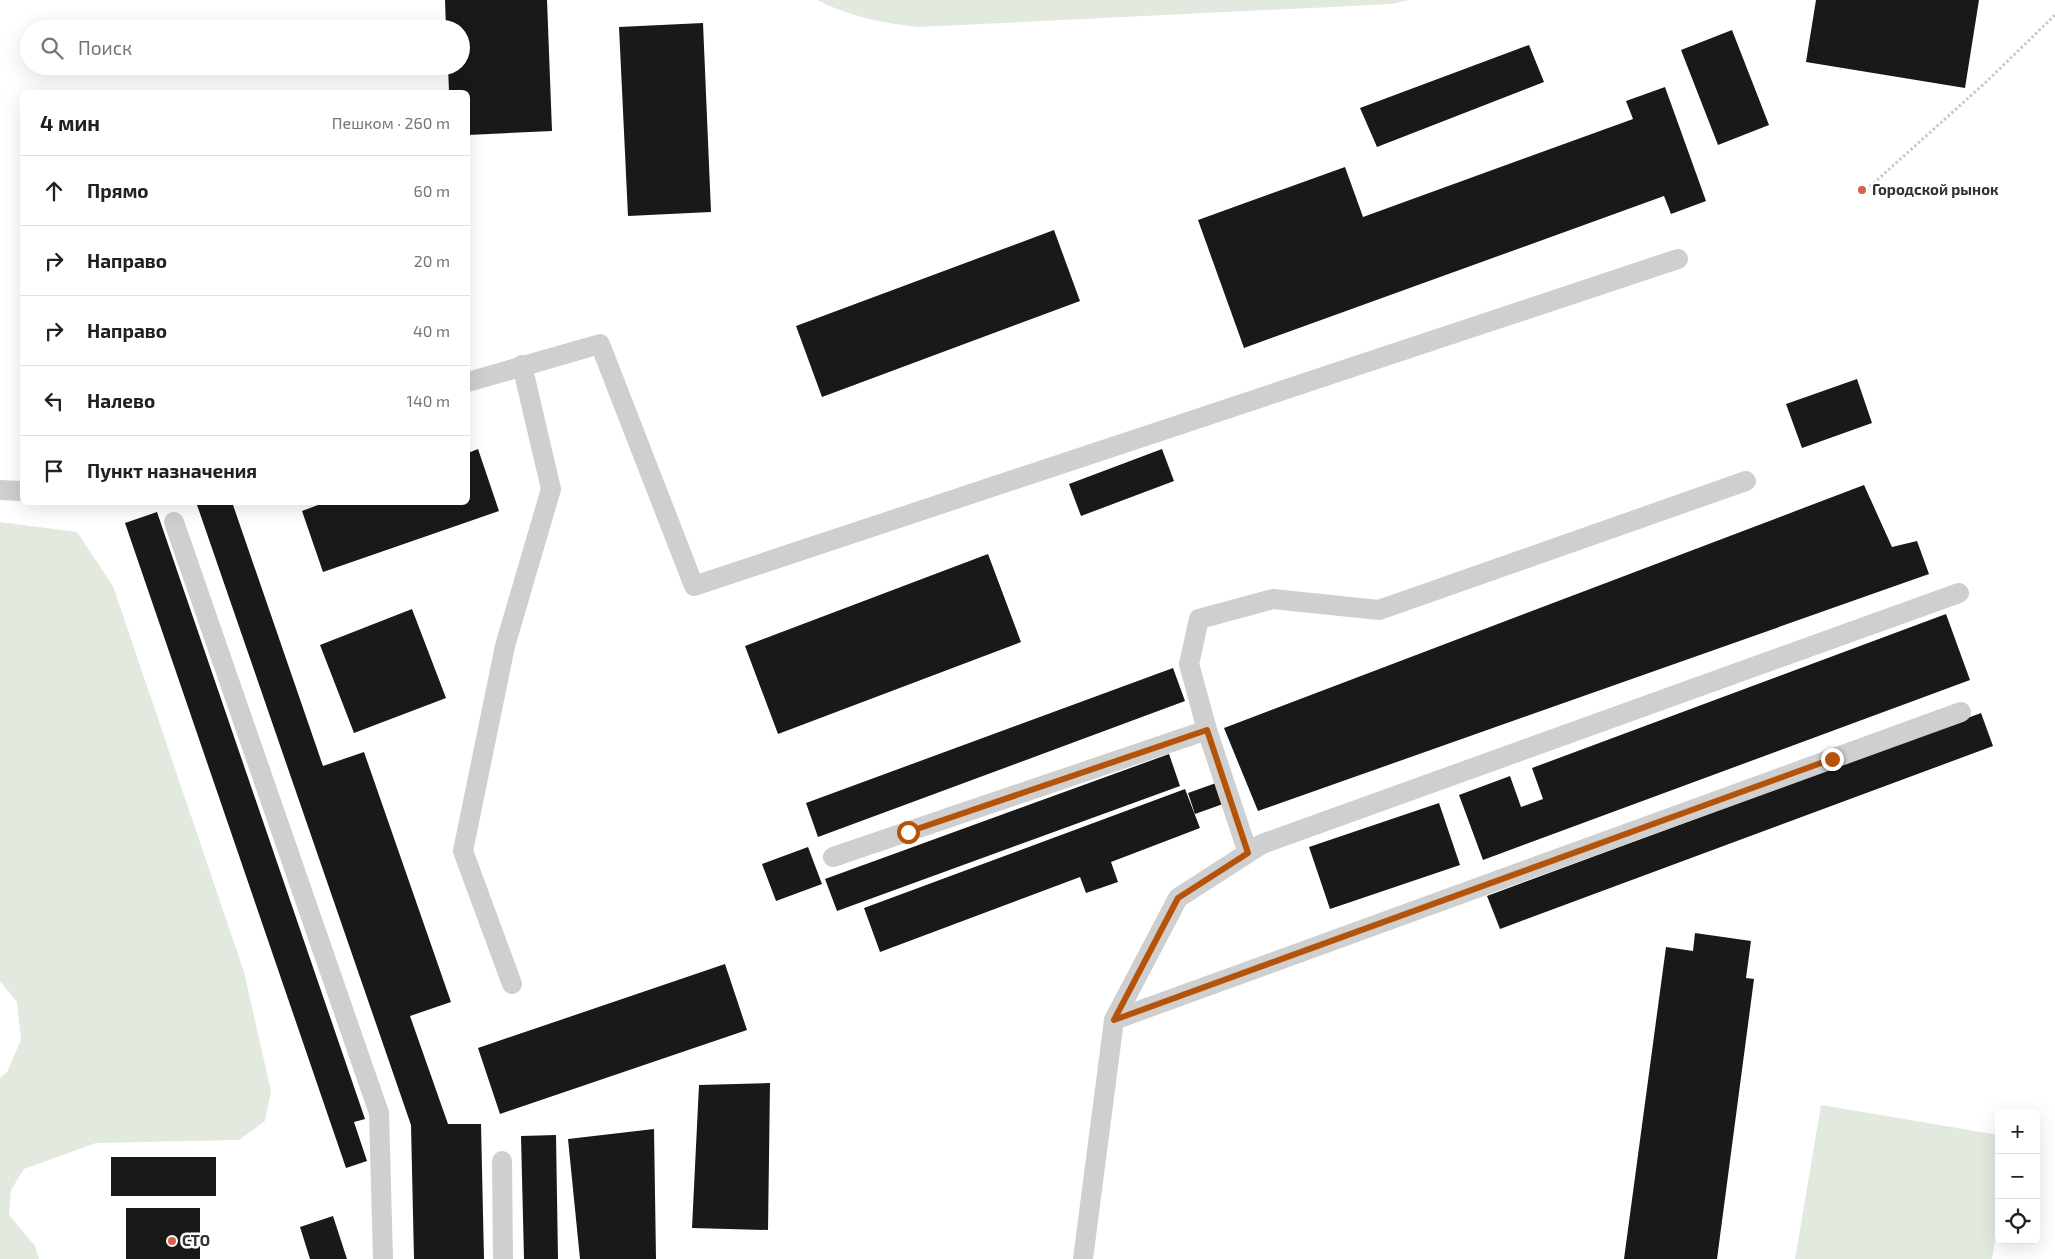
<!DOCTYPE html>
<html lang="ru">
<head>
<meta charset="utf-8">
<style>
  :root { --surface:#fff; --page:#f6f6f6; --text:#202124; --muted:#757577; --line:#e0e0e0 }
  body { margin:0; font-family:"Exo 2",sans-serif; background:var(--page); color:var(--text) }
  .controls { position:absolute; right:15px; bottom:15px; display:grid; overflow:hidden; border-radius:8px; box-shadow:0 5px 20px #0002 }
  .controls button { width:45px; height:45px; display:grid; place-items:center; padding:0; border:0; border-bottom:1px solid var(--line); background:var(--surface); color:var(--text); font:25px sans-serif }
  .stop { position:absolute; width:15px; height:15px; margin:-11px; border:4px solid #b45309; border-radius:50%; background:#fff }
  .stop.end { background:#b45309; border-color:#fff; box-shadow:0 1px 5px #0008 }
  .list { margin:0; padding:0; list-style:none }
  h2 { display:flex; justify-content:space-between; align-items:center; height:65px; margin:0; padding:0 20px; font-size:21px }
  h2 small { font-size:16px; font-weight:400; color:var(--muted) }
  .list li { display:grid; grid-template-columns:32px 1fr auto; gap:15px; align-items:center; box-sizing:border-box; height:70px; padding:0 20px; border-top:1px solid var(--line) }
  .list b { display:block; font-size:19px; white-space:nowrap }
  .list em { font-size:16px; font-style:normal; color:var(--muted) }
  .icon { flex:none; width:28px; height:28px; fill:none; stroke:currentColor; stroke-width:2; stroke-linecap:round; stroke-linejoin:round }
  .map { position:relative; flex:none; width:2055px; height:1259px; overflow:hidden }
  .search { position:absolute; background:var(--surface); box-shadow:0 5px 20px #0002; left:20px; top:20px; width:450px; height:55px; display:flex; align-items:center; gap:12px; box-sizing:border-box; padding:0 18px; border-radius:28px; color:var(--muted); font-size:19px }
  .panel { position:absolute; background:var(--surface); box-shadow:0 5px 20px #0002; left:20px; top:90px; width:450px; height:415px; border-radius:8px }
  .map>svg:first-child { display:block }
  .green { fill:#e2eadf }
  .building { fill:#191919 }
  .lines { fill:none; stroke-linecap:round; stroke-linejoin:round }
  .path { stroke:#c9c9c9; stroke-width:3; stroke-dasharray:2.5 2.5; stroke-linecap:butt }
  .lane { stroke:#cfcfcf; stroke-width:20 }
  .route { stroke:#b45309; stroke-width:6 }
  .poi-dot { fill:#d3624a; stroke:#fff; stroke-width:2 }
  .labels { text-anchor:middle; stroke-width:5; stroke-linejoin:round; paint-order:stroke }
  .poi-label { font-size:15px; font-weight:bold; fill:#323232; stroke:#fff; text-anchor:start }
</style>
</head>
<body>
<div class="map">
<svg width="2055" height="1259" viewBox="0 0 2055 1259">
  <rect width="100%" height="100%" fill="#fff"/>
  <path class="green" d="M817,0H1409L1392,4L919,27C882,23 851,17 817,0Z
    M0,522L77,532L113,586L244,972L271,1091L265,1121L239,1140L96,1143L24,1169L11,1190L9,1215L35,1246L39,1259H0V1078L7,1072L21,1040L17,1002L0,981Z
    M1821,1105L1999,1135V1220L1992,1259H1795Z"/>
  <path class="building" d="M445,0H547L552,131L468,135V92H449L448,66H461V29H446Z
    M1816,0H1979L1965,88L1806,62Z
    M703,23L711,212L628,216L619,27Z
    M1732,30L1769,125L1718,145L1681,50Z
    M1529,45L1544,82L1377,147L1360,108Z
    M1665,87L1706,201L1671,214L1664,196L1244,348L1198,220L1345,167L1363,217L1633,119L1626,101Z
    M1054,230L1080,301L822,397L796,326Z
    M1857,379L1872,423L1802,448L1786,404Z
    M478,449L499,511L323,572L302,511L326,502H468V453Z
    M1162,449L1174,481L1081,516L1069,484Z
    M1864,485L1892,547L1917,541L1929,574L1258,811L1224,728Z
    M196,502H232L323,766L364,752L451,1002L410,1016L448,1124H481L484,1259H414L411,1125Z
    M157,512L365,1119L354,1122L367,1161L346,1168L125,523Z
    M988,554L1021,642L778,734L745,646Z
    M412,609L446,698L354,733L320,645Z
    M1946,614L1970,680L1483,860L1459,795L1510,776L1521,807L1543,799L1532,768Z
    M1173,668L1185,701L818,837L806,803Z
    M1981,713L1993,746L1500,929L1487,896Z
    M1169,754L1180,786L837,911L825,879Z
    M1216,783L1223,804L1195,814L1188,793Z
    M1185,789L1200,828L1111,862L1118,882L1086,893L1080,877L880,952L864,908Z
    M1439,803L1460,865L1330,909L1309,847Z
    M808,847L822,884L776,901L762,864Z
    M1695,933L1751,941L1746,978L1754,979L1717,1259H1624L1666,947L1693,951Z
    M725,964L747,1030L500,1114L478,1048Z
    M770,1083L768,1230L692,1228L699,1085Z
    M654,1129L656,1259H580L568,1139Z
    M556,1135L558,1259H524L521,1136Z
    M111,1157H216V1196H111Z
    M126,1208H200V1259H126Z
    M333,1216L347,1259H310L300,1227Z"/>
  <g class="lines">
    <path class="path" d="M1866,190L1985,83L2055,15"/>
    <path class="lane" d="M468,382L600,344L694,586L1678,259
      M0,490L22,491
      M174,522L379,1113L383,1259
      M1207,730L1189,664L1199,619L1273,599L1379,610L1746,481
      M833,857L1207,730L1248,853
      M512,984L463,851L505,646L551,489L522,365
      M1114,1020L1961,712
      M502,1161L503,1259
      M1083,1259L1114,1020L1178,898L1262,844L1959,593"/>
  </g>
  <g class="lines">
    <path class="route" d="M908,832L1207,730L1248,853L1178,898L1114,1020L1832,759"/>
  </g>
  <g class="poi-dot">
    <circle cx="1862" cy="190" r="5"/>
    <circle cx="172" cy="1241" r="5"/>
  </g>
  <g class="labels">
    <g class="poi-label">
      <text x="1872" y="195">Городской рынок</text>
      <text x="182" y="1246">СТО</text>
    </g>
  </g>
</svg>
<div class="controls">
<button>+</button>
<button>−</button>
<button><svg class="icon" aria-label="locate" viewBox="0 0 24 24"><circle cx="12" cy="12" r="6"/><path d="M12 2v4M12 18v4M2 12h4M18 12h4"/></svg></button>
</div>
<div class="stop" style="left:908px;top:832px"></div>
<div class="stop end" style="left:1832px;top:759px"></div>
<div class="search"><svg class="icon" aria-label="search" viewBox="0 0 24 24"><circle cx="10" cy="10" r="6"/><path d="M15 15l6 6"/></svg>Поиск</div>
<section class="panel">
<h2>4 мин<small>Пешком · 260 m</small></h2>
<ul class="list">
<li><svg class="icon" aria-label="ahead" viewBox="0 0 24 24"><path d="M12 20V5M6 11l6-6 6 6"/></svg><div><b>Прямо</b></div><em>60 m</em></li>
<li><svg class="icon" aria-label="right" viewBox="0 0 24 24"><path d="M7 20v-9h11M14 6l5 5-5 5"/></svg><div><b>Направо</b></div><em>20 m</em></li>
<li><svg class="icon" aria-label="right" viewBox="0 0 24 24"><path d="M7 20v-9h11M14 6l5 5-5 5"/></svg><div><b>Направо</b></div><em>40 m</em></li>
<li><svg class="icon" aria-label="left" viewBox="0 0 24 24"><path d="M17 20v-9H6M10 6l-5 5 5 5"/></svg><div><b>Налево</b></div><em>140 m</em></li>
<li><svg class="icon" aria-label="arrive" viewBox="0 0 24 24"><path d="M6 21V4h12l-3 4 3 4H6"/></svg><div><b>Пункт назначения</b></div></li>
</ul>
</section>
</div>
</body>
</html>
